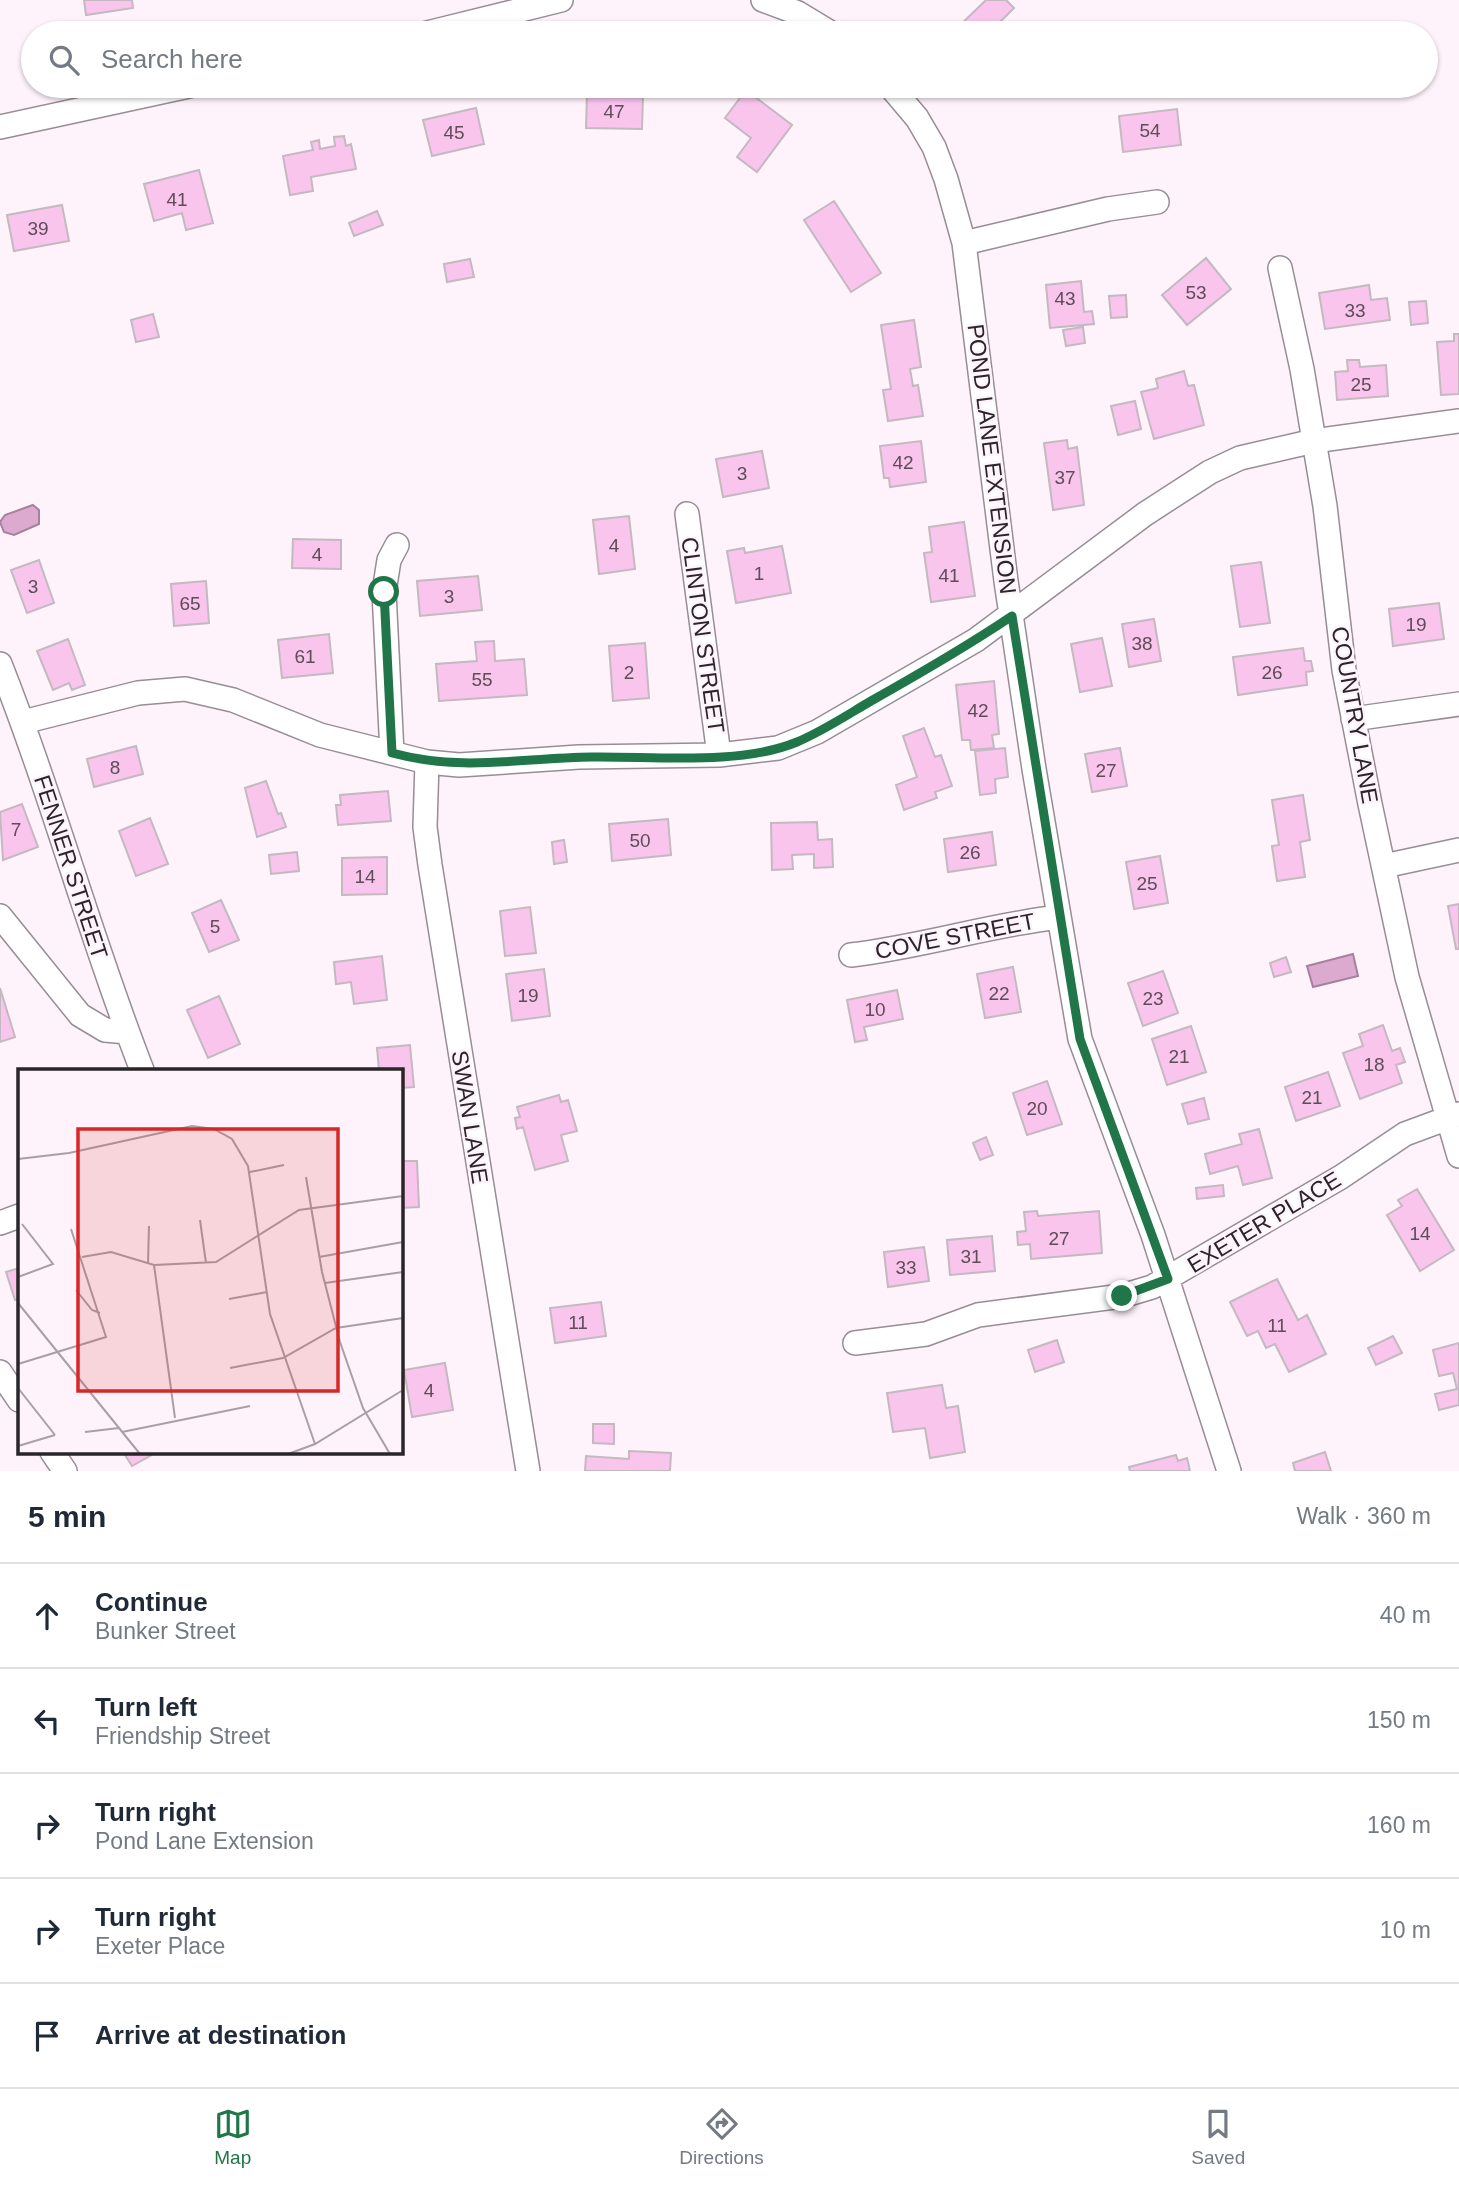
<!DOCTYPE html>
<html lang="en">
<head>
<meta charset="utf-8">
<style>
  :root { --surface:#fff; --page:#f6f6f7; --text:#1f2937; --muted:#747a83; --line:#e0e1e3; --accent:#217649 }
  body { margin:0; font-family:Helvetica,sans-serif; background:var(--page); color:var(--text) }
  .stop { position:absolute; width:21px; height:21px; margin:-16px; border:5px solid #217649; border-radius:50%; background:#fff }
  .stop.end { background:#217649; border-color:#fff; box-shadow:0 2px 7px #0008 }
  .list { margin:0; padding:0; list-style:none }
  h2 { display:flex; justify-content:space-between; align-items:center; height:91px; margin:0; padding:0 28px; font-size:30px }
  h2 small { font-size:23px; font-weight:400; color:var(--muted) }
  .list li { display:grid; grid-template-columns:46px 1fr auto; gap:21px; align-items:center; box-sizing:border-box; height:105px; padding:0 28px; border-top:2px solid var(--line) }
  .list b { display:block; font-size:26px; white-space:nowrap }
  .list p { margin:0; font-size:23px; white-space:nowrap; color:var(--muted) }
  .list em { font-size:23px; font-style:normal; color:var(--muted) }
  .icon { flex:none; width:38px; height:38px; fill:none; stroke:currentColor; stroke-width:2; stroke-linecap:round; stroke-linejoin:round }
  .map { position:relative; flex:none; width:1459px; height:1471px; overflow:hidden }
  .search { position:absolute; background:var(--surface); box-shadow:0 2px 5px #0004; left:21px; right:21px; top:21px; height:77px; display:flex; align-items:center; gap:18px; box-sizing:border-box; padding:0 24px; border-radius:38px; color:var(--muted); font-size:26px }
  .sheet { height:616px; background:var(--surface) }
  nav { display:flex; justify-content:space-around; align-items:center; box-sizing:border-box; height:98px; border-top:2px solid var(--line); background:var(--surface); font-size:19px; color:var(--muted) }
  nav a { display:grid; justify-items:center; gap:4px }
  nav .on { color:var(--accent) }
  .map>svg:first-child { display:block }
  .water { fill:#dca9cf; stroke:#a6819d; stroke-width:2 }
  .building { fill:#f9c5ec; stroke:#c4b9c1; stroke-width:2 }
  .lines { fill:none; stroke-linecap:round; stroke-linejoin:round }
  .street-casing { stroke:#988d95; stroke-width:26 }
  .street { stroke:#fff; stroke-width:23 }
  .route { stroke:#217649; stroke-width:9 }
  .labels { text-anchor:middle; stroke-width:5; stroke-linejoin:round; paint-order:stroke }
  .number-label { font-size:19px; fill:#5d4d59 }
  .street-label { font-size:23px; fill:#292528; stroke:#fef2fb }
  .inset-road { fill:none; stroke:#a9a0a7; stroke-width:2 }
  .view { fill:#d62828; fill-opacity:0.15; stroke:#d62828; stroke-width:3.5 }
  .inset-edge { fill:none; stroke:#292528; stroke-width:3.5 }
</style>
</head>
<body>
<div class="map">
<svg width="1459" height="1471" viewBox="0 0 1459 1471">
  <rect width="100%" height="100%" fill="#fef2fb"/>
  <path class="water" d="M33,505L39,510V524L14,535L4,532L0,522L5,515Z
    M1353,954L1358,976L1313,987L1307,966Z"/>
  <path class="building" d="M84,0H132L133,8L86,15Z
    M986,0H1006L1014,8L1000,22L1011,33H960L956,29Z
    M746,90L792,125L757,172L737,157L751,138L725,118Z
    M587,93L643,94L642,129L586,128Z
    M476,108L484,144L432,156L423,120Z
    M1177,109L1181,145L1123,152L1119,116Z
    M344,136L346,146L351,144L356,169L311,177L313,191L290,195L283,156L313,150L311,142L319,140L320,149L335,146L334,137Z
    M199,170L213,223L186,230L182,213L154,221L144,184Z
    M834,201L881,273L851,292L804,220Z
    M62,205L69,241L14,251L7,215Z
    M377,211L383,225L354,236L349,223Z
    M1206,258L1231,289L1187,325L1162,295Z
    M470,259L474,277L447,282L444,264Z
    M1081,281L1084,312L1092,311L1094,324L1050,328L1046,285Z
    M1369,285L1371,300L1387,298L1390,320L1325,329L1319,293Z
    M1126,295L1127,317L1111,318L1109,296Z
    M1426,301L1428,323L1411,325L1409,302Z
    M153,314L159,337L136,342L131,320Z
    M914,320L921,367L910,369L913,386L918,385L923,416L888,421L883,390L891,389L881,325Z
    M1083,327L1085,343L1066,346L1063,330Z
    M1454,334H1459V394L1441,395L1437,342L1454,341Z
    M1347,360H1359L1360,367L1386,365L1388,396L1337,400L1335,372L1348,371Z
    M1184,371L1188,386L1194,385L1204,425L1154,439L1141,392L1158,388L1156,379Z
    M1135,401L1141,429L1118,435L1111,406Z
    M1067,440L1068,449L1077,447L1084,505L1053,510L1044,443Z
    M921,441L926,482L890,487L889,478H884L880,446Z
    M762,451L769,488L723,497L716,459Z
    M629,516L635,569L599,574L593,520Z
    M964,522L975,596L931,602L924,553L932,552L929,527Z
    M293,539L341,540V569L292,568Z
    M782,546L791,593L736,603L727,551L744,548L745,553Z
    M39,560L54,603L27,613L11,570Z
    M1261,562L1270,623L1240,627L1231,566Z
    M478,576L482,610L420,616L417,581Z
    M206,581L209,623L174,626L171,584Z
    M1439,603L1444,639L1393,646L1389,609Z
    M1154,619L1161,661L1129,667L1122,624Z
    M329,634L333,673L282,678L278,640Z
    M1102,638L1112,686L1080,692L1071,644Z
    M68,639L85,685L72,690L69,683L53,690L37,651Z
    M494,641L495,661L524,659L527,695L439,701L436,664L477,661L475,642Z
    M645,643L649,698L613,701L609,646Z
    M1303,648L1305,661H1311L1313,671L1306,672L1307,685L1238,695L1233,657Z
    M994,681L999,734L992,735L994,748L971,750L970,740H962L956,685Z
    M924,728L935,757L941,755L952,786L935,792L937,798L904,810L896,785L917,777L903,736Z
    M136,746L143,774L94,787L87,759Z
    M1005,748L1008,777L995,779L996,793L980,795L975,751Z
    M1120,748L1127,786L1092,792L1085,754Z
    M266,781L278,814L281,813L286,827L257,837L245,788Z
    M388,791L391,821L338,825L336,805H341L340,795Z
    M1303,795L1310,840L1300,842L1305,877L1277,881L1272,846L1279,845L1272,800Z
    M22,804L38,847L3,860L0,812Z
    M150,818L168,864L136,876L119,831Z
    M668,819L671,855L612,861L609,824Z
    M817,822L818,840L832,839L833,867L814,868V854L792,855L793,869L772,870L771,823Z
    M992,832L996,865L948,872L944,839Z
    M564,840L567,862L554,864L552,842Z
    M297,852L299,871L271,874L269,855Z
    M1160,856L1168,903L1134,909L1126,862Z
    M387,857V894L342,895V858Z
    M221,900L239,940L209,952L192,913Z
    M1459,904V949H1456L1448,906Z
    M530,907L536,953L505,956L500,911Z
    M382,956L387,1000L354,1004L351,982L336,984L334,962Z
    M1286,957L1291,972L1274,977L1270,963Z
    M1013,967L1021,1012L985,1018L977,974Z
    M544,969L550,1016L512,1021L506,974Z
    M1163,971L1178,1013L1143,1026L1128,983Z
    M0,988L15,1037L0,1042Z
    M897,990L903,1019L864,1027L867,1040L855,1042L847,1000Z
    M219,996L240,1044L208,1058L187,1010Z
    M1383,1025L1392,1051L1400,1048L1405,1062L1396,1065L1402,1083L1360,1099L1343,1053L1363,1046L1359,1034Z
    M1191,1026L1206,1072L1167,1085L1152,1039Z
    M410,1045L414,1087L401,1088V1070H379L377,1048Z
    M1328,1072L1340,1106L1296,1121L1285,1087Z
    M1047,1081L1062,1124L1027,1135L1013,1093Z
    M559,1095L561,1102L568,1100L577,1131L561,1135L568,1161L535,1170L523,1127L517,1129L515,1118L520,1117L517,1107Z
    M1204,1098L1209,1119L1188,1124L1182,1104Z
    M1259,1129L1272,1178L1243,1185L1238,1166L1210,1174L1205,1154L1242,1144L1239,1134Z
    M986,1137L993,1155L980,1160L973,1143Z
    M401,1161H417L419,1207L401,1208Z
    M1223,1185L1224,1196L1197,1199L1196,1188Z
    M1417,1189L1454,1250L1420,1271L1387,1215L1402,1206L1398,1200Z
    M1037,1211L1038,1216L1099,1211L1102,1253L1031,1259L1030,1244L1018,1245L1017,1232L1026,1231L1024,1212Z
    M992,1236L995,1271L950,1275L947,1240Z
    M924,1247L929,1281L888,1287L884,1252Z
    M19,1268V1299L15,1300L6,1272Z
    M1277,1279L1298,1320L1307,1315L1326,1354L1289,1372L1275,1344L1266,1348L1258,1331L1247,1336L1230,1302Z
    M601,1302L606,1336L555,1343L550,1308Z
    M1393,1336L1402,1353L1376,1365L1368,1348Z
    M1057,1340L1064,1362L1035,1372L1028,1350Z
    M1459,1343V1405L1439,1410L1435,1394L1457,1389L1453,1373L1439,1376L1433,1350Z
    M445,1363L453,1410L412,1417L404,1370Z
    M942,1385L946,1408L958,1406L965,1452L930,1458L925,1428L893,1432L887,1393Z
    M593,1424H614V1444L593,1443Z
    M629,1451L671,1453L670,1471H585L586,1456L629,1459Z
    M123,1452H157L132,1466Z
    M1325,1452L1331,1471H1295L1293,1463Z
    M1176,1455L1178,1461L1187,1458L1190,1471H1130L1129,1467Z"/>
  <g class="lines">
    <g class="street-casing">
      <path id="street" d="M763,0L798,13L831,33
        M427,33L561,0
        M890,86L917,118L934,147L946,179L964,243L1006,581L1034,769L1080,1039L1153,1235L1229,1471
        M0,127L189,86
        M964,243L1108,209L1157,202
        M1280,268L1302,369L1325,506L1344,670L1370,804L1407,977L1459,1156
        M687,514L719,755
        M0,664C53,798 90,937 142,1070
        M1353,719L1459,704
        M23,722L138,693L185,689L233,700L320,735L427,762L459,765L579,757L719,755L778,748L817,732L976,640L1145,514L1210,472L1240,458L1314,441L1459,421
        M392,753L384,592L389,560L397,545
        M427,762L425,827L430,865L528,1471
        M1384,866L1459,850
        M0,916L80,1015L105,1030L127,1032
        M851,955C921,947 989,925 1059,917
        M0,1223L19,1216
        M855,1343L926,1334L978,1315L1122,1296L1152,1287L1341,1177L1405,1134L1459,1114
        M0,1372L19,1400
        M52,1452L65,1471"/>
    </g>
    <use href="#street" class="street"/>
  </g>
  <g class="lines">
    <path class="route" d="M384,592L392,753C464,772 519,758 592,757C654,756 739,766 797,742C823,731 847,715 871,701C919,674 966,647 1012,616L1080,1039L1168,1279L1122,1296"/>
  </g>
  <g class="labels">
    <g class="number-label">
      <text x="614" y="118">47</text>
      <text x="1150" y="137">54</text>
      <text x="454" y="139">45</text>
      <text x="177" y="206">41</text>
      <text x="38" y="235">39</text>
      <text x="1196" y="299">53</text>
      <text x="1065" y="305">43</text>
      <text x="1355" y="317">33</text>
      <text x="1361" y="391">25</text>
      <text x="903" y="469">42</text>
      <text x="742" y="480">3</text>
      <text x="1065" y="484">37</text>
      <text x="614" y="552">4</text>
      <text x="317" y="561">4</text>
      <text x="759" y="580">1</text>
      <text x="949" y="582">41</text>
      <text x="33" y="593">3</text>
      <text x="449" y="603">3</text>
      <text x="190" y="610">65</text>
      <text x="1416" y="631">19</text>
      <text x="1142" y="650">38</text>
      <text x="305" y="663">61</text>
      <text x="629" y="679">2</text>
      <text x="1272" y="679">26</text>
      <text x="482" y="686">55</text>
      <text x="978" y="717">42</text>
      <text x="115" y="774">8</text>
      <text x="1106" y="777">27</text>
      <text x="16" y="836">7</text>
      <text x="640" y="847">50</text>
      <text x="970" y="859">26</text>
      <text x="365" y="883">14</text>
      <text x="1147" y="890">25</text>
      <text x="215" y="933">5</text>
      <text x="999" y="1000">22</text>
      <text x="528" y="1002">19</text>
      <text x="1153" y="1005">23</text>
      <text x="875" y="1016">10</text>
      <text x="1179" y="1063">21</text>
      <text x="1374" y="1071">18</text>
      <text x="1312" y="1104">21</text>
      <text x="1037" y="1115">20</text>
      <text x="1420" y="1240">14</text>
      <text x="1059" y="1245">27</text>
      <text x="971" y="1263">31</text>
      <text x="906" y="1274">33</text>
      <text x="578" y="1329">11</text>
      <text x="1277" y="1332">11</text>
      <text x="429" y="1397">4</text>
    </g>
    <g class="street-label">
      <text transform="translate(992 459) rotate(83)" y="8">POND LANE EXTENSION</text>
      <text transform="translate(703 635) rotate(82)" y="8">CLINTON STREET</text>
      <text transform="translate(1355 715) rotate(80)" y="8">COUNTRY LANE</text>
      <text transform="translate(71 867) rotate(72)" y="8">FENNER STREET</text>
      <text transform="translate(955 936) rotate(-11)" y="8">COVE STREET</text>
      <text transform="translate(470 1117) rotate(81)" y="8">SWAN LANE</text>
      <text transform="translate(1264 1222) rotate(-31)" y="8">EXETER PLACE</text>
    </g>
  </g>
  <g transform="translate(18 1069)">
    <rect width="385" height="385" fill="#fef2fb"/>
    <path class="inset-road" d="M0,90L51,84L174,57L196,60L214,70L230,97L252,245L297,375M232,103L266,96M288,108L304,203L322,273L345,339L372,385M182,151L188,194M64,188L93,183L136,196L198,193L281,141L385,127M301,188L385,173M130,194L131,157M136,196L157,349M0,208L35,195L4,155M307,214L385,203M58,221L74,241L82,244M211,230L249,223M0,234L122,385M0,295L88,268L53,160M212,299L265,289L318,259L385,249M0,319L37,366M67,363L101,359M104,363L232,337M0,377L37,366M270,385L297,375L385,321"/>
    <path class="view" d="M60,60H320V322H60Z"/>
    <rect width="385" height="385" class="inset-edge"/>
  </g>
</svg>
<div class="stop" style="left:384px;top:592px"></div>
<div class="stop end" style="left:1122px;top:1296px"></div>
<div class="search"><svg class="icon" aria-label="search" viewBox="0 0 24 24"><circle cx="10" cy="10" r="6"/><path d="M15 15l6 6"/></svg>Search here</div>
</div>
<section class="sheet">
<h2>5 min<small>Walk · 360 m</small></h2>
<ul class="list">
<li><svg class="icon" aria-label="ahead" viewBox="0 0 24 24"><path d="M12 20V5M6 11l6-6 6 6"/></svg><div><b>Continue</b><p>Bunker Street</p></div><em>40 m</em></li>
<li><svg class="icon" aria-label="left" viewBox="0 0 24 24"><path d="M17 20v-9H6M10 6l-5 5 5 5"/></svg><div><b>Turn left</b><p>Friendship Street</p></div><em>150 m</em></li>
<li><svg class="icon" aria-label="right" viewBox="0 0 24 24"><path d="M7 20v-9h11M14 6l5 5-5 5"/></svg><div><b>Turn right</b><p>Pond Lane Extension</p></div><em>160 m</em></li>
<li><svg class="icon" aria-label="right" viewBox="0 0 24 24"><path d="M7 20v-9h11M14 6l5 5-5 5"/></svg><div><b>Turn right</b><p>Exeter Place</p></div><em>10 m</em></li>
<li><svg class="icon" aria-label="arrive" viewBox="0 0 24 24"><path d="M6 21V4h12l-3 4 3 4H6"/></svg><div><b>Arrive at destination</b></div></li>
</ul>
</section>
<nav>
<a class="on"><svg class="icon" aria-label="map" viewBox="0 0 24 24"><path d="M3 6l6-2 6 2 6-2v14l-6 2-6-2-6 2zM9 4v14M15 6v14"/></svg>Map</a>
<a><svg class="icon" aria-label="directions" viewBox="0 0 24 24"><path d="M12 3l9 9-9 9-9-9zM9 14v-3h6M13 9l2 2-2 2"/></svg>Directions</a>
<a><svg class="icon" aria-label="saved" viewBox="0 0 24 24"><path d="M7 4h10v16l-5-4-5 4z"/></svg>Saved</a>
</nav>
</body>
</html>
